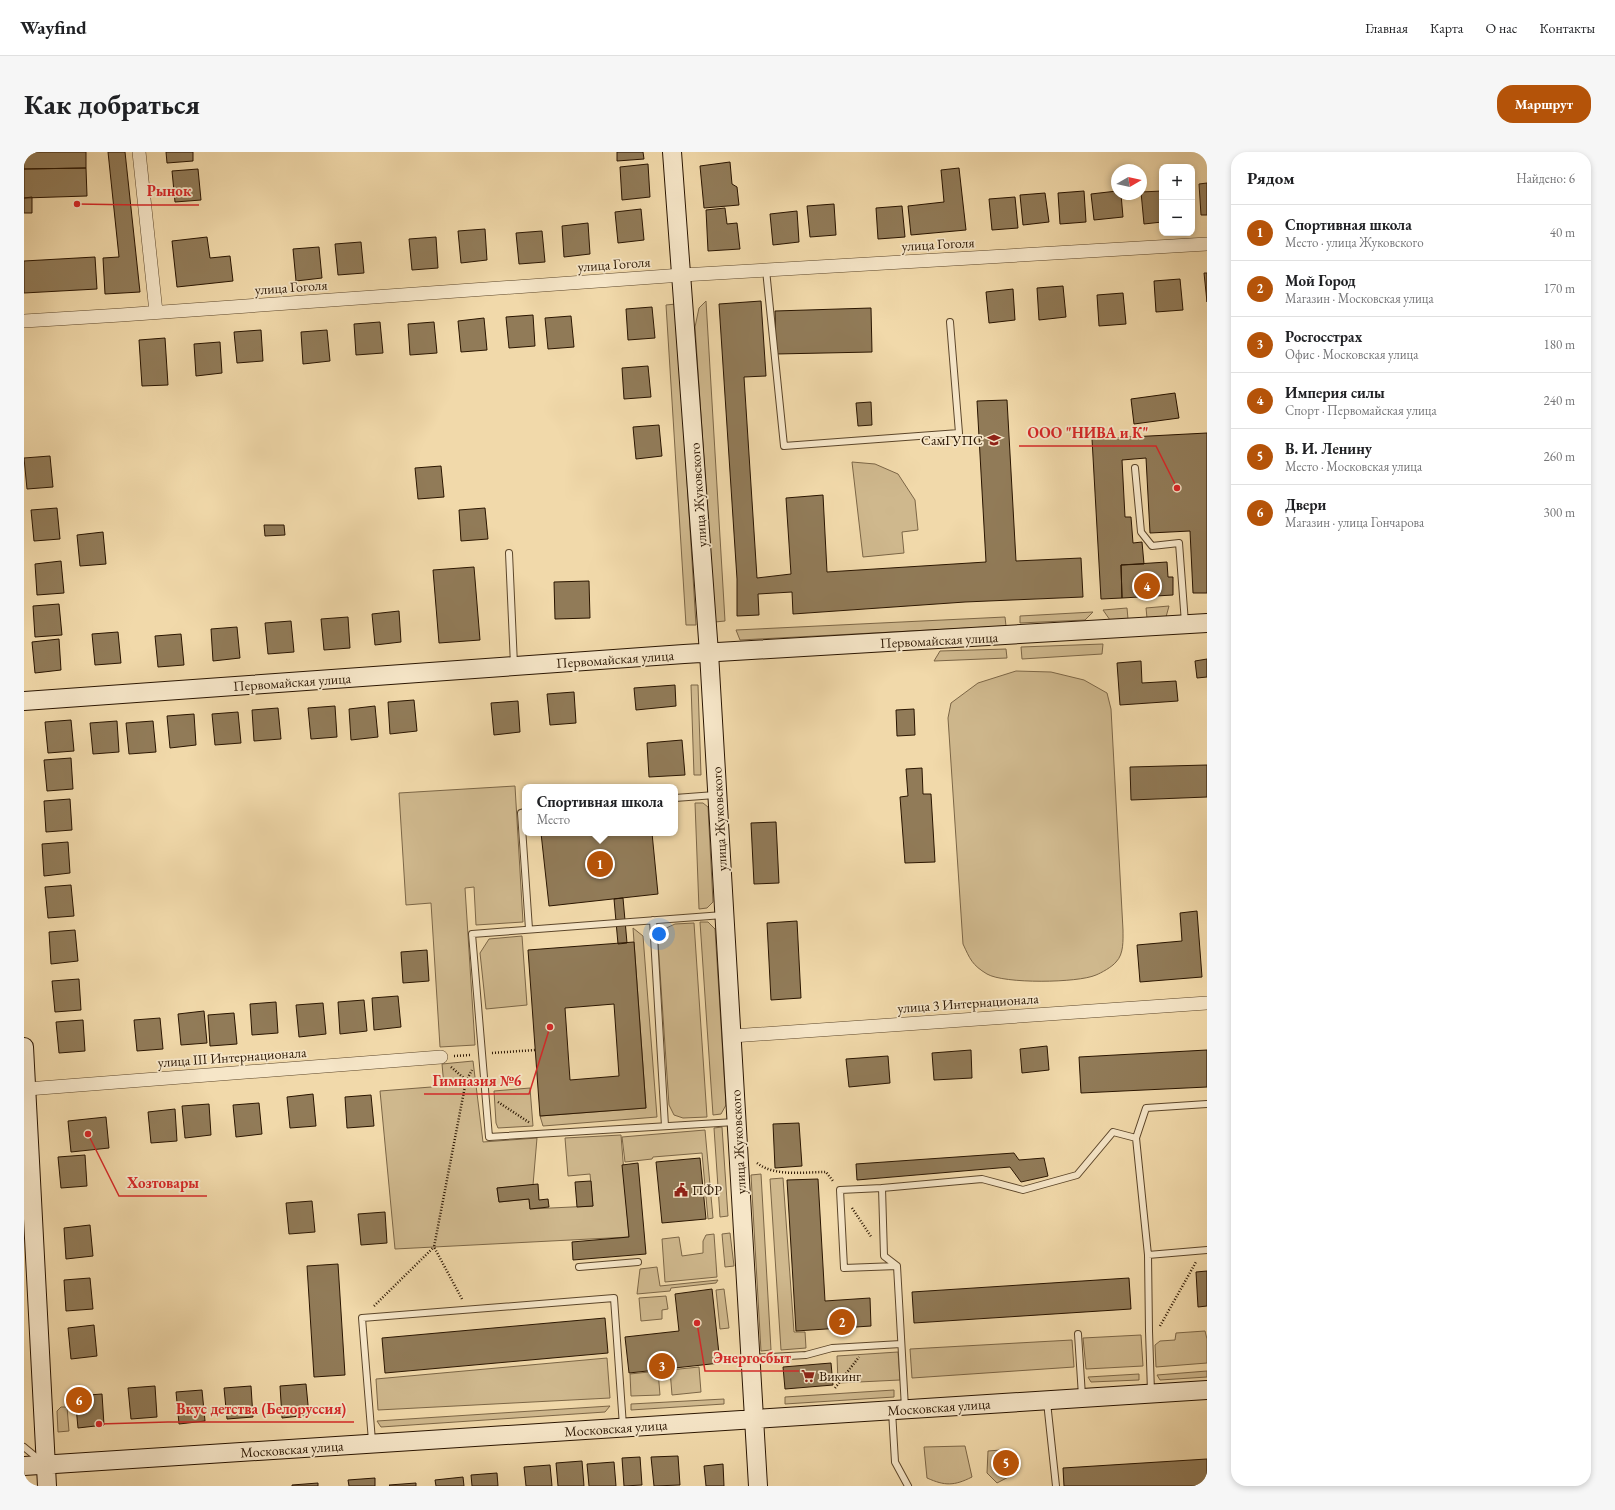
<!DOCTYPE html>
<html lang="ru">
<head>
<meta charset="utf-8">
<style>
  :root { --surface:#fff; --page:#f6f6f6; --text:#202124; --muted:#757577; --line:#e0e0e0; --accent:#b45309 }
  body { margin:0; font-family:"EB Garamond",serif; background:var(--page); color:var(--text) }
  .controls { position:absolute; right:12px; top:12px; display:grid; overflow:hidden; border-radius:8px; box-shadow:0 2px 6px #0003 }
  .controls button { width:36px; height:36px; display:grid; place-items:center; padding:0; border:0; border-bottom:1px solid var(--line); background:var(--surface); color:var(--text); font:20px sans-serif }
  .compass { position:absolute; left:1087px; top:12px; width:36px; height:36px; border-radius:50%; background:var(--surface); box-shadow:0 2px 6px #0003; rotate:81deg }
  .you { position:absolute; left:635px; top:782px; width:14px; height:14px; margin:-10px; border:3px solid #fff; border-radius:50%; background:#1a73e8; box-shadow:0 0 0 6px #1a73e833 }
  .badge { display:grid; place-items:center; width:26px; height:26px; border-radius:50%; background:var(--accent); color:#fff; font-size:13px; font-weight:700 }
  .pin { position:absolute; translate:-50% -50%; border:2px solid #fff; box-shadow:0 1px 4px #0006 }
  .popup { position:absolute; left:498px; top:632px; width:156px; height:52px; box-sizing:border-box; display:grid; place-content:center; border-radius:8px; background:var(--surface); filter:drop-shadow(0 1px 3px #0005); font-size:13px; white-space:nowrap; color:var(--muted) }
  .popup b { font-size:15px; color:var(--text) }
  .popup::after { content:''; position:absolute; left:50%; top:100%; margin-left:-8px; border:8px solid transparent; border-top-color:var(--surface) }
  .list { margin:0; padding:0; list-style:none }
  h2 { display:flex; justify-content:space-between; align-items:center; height:52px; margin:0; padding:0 16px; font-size:17px }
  h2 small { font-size:13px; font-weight:400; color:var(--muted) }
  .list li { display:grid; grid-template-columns:26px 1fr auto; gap:12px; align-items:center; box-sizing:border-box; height:56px; padding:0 16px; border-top:1px solid var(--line) }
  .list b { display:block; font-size:15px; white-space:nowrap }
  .list p { margin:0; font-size:13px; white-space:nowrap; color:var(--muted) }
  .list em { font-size:13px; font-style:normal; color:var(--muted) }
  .map { position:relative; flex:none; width:1183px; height:1334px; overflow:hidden; border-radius:16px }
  header { display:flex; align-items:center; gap:24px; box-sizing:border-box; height:56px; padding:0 20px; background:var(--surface); border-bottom:1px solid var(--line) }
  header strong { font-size:19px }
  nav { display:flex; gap:22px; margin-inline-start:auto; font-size:14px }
  .intro { display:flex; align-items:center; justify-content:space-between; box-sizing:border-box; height:96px; padding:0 24px }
  h1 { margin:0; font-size:28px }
  .button { padding:10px 18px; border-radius:16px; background:var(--accent); color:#fff; font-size:14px; font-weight:700 }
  main { display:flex; gap:24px; padding:0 24px }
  aside { flex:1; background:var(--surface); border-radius:16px; box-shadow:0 2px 6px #0003 }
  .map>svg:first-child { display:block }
  .green { fill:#cfb88d; stroke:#7c6646 }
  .building { fill:#917b58; stroke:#2a1500; fill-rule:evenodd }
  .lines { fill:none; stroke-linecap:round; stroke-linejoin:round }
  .lane-casing { stroke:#5c462a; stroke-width:8 }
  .street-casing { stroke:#5c462a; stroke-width:14 }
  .secondary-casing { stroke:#2a1500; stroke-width:20 }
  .path { stroke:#2a1500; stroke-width:2.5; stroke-dasharray:1 2; stroke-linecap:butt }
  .lane { stroke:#f6e6c8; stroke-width:6 }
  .street { stroke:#f6e6c8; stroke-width:13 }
  .secondary { stroke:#f6e6c8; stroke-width:18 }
  .labels { text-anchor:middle; stroke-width:3.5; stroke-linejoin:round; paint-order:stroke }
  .street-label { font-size:14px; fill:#2a1500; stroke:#f6e6c8 }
  .poi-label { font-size:14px; fill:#2a1500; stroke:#f6e6c8; text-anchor:start }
  .leader { fill:none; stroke:#d62828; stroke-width:1.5 }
  .callout-dot { fill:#d62828; stroke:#f6e6c8; stroke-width:1.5 }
  .callout-label { font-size:15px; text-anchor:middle; font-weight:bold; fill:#d62828; stroke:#f6e6c8; stroke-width:3.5; stroke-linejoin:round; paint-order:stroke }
</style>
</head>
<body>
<header>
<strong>Wayfind</strong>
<nav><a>Главная</a><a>Карта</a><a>О нас</a><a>Контакты</a></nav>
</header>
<div class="intro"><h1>Как добраться</h1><a class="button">Маршрут</a></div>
<main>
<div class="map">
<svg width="1183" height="1334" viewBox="0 0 1183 1334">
  <rect width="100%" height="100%" fill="#f1d9aa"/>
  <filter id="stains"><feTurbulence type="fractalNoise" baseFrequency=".005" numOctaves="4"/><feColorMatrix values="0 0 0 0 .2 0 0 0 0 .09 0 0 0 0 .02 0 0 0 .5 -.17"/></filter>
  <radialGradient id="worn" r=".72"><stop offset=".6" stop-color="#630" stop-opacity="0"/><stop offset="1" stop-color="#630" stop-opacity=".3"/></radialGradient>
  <path class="green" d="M682,149L701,469L691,470L671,175L675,156Z
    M652,152L672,473H662L642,153Z
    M828,310L851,312L874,322L891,348L894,378L878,380L880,401L839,405Z
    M1145,454L1142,465L1123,466L1122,456Z
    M1103,456L1104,467L1086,468L1079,458Z
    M1069,460L1061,468L996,471V464Z
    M981,465L982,474L716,488L712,478Z
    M1079,492L1078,502L998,507L997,495Z
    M982,497L983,506L910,509L916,499Z
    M992,519L1027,520L1060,528L1083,541L1087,557L1099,778C1099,788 1100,802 1092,810C1088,815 1077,821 1072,823C1054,831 980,832 963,822C948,813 946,807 939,792L924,566L927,551L954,531Z
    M667,533H674L677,623H670Z
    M491,634L499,770L452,773L450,735L441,736L451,893L416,895L407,751L382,753L375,641Z
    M671,651H679L684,655L689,750L683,756L675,757Z
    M676,770H684L691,777L702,953L697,962L689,963Z
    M670,771L683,965L659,966L650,963L645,953L634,790L640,777L651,772Z
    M609,776L619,784L633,965L519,974L516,964L622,956Z
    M498,784L503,853L462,857L456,801L465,787Z
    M449,909L459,990L513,986L509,1033L473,1036L475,1050L505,1047L506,1057L569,1054L566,1022L544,1024L541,986L597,983L605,1085L371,1097L356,939L420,934L418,912Z
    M506,936L509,974L474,976L472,971L470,939Z
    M698,975L704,1064L696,1065L690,976Z
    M681,978L689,1066L684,1067L678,1001L629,1005L628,1007L601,1010L598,985Z
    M737,1022L747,1198L737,1199L727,1023Z
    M759,1026L770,1180H781L782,1196L757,1198L746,1027Z
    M706,1081L710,1114L701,1115L698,1082Z
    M690,1082L693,1125L641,1130L638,1087L655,1085L658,1104L679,1101V1089L682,1083Z
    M633,1115L636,1134L694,1128L692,1131L647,1136L646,1139L613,1142L616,1117Z
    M700,1137L705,1176L696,1177L692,1138Z
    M642,1144L644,1157L638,1158V1167L617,1169L615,1146Z
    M1181,1179L1183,1187V1211L1132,1215L1131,1193L1136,1189L1151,1188L1152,1181Z
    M1117,1183L1119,1214L1062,1217L1059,1186Z
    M1048,1188L1050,1215L888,1226L886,1197Z
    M874,1200L876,1228L814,1231L813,1204Z
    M583,1206L586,1246L354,1258L352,1227Z
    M675,1215L677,1240L648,1243L646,1218Z
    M634,1219L636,1243L607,1244L606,1222Z
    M1183,1219V1225L1136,1228L1133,1223Z
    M1115,1222V1228L1067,1230L1064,1225Z
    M870,1238V1245L761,1252V1245Z
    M700,1247V1252L607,1258V1252Z
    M586,1254L581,1260L357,1275L353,1269Z
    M37,1255H43L45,1279L34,1280L33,1259Z
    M941,1294L948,1325C930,1334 921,1334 903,1326L900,1295Z
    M977,1298L994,1320L973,1331L963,1321L964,1299Z"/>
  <path class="building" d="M0,0H62V16L0,17Z
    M84,0H101L116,140L81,142L79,106L95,105Z
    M142,0H169V9L143,11Z
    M593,0H619L620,7L593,9Z
    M706,10L708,32L713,35L715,53L680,56L676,14Z
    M624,12L626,45L598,48L596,15Z
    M62,16L63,44L0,46V17Z
    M935,16L942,78L887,83L884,54L920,50L917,18Z
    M174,17L177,48L151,50L148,19Z
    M1183,31V63H1177L1175,32Z
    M1060,39L1062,70L1036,72L1034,41Z
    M1093,39V42H1097L1099,65L1070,68L1067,42Z
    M1138,39V70L1120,72L1117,40Z
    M1021,41L1025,70L999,73L996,43Z
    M8,45V61H0V46Z
    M991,45L994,76L968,78L965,47Z
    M810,52L812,83L786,85L783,54Z
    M878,54L881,85L854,87L852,56Z
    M701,56L703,72L713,71L716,97L684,99L682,58Z
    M617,57L620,88L594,91L591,60Z
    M773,59L775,90L749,93L746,62Z
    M564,71L566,102L540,105L538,74Z
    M461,77L463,108L437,111L434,79Z
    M518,79L521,110L495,112L492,81Z
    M183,85L186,106L206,104L209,129L153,135L148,89Z
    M412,85L414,116L388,118L385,87Z
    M337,90L340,121L314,123L311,92Z
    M295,95L298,126L272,129L269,97Z
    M71,105L73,137L0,141V109Z
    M1180,121H1183V150Z
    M1156,127L1159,158L1132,160L1130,129Z
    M1039,134L1042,165L1015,168L1013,136Z
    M989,137L991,168L965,171L962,140Z
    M1099,141L1102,172L1075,174L1073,143Z
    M737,149L742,224L720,225L733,426L767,422L762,346L799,343L803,420L962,410L953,249L983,248L992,409L1057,406L1059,445L941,450L769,462L768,440L734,442L735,463L713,464V427L695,152Z
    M628,155L631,186L604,188L602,157Z
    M847,156L848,200L752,202L751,159Z
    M509,163L511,194L485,196L482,165Z
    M547,164L550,195L524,197L521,166Z
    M460,166L463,198L437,200L434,169Z
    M356,170L359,201L332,203L330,172Z
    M410,170L413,201L386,203L384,172Z
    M237,178L239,209L213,211L210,180Z
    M303,178L306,209L279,212L277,180Z
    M141,186L144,233L118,234L115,188Z
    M196,190L198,221L172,224L170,192Z
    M624,214L627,245L600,247L598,216Z
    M1151,241L1155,266L1110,272L1107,247Z
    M847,250L848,273L834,274L832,251Z
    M635,273L638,304L612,307L609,275Z
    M1183,281V441H1169L1166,379L1126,381L1122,306L1098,308L1101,365H1107L1109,391L1118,390L1120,412L1097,413L1098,446L1077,447L1068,287Z
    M26,304L29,335L3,337L0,306Z
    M417,314L420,345L394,347L391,316Z
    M33,356L36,387L10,389L7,358Z
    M461,356L464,387L437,389L435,358Z
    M240,373H260L261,383L241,384Z
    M79,380L82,412L56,414L53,383Z
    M37,409L40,441L13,443L11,412Z
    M1143,410L1144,425H1149V443L1098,446L1097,413Z
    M450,415L456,488L415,491L409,418Z
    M565,429L566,466L531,467L530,430Z
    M35,452L38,483L11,485L9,454Z
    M375,459L377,490L351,493L348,462Z
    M324,465L326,496L300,498L297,467Z
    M267,469L270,500L244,502L241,471Z
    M213,475L216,506L189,509L187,477Z
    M94,480L97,511L71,513L68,482Z
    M157,482L160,513L134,515L131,484Z
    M35,487L37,518L11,521L8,490Z
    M1183,507V525L1173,526L1171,509Z
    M1117,509L1118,531L1152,529L1154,549L1096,553L1093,511Z
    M651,533L652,554L612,558L610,536Z
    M550,540L552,571L526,573L523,542Z
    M390,548L393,579L366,582L364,550Z
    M494,549L496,580L470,583L467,551Z
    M311,554L313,585L287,587L284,556Z
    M351,554L354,585L327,588L325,557Z
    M254,556L257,587L230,589L228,558Z
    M890,557L891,583L873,584L872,558Z
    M214,560L217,591L191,593L188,562Z
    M170,562L172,593L146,596L143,564Z
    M47,568L50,599L24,601L21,570Z
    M93,569L95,600L69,602L66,571Z
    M129,569L132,600L105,602L102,571Z
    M658,588L661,623L625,625L623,591Z
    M47,606L49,637L23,639L20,608Z
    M1183,613V645L1107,648L1106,615Z
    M898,616L899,642H907L911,710L881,711L876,645L884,644L882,617Z
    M46,647L48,678L22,680L20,649Z
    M752,670L755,731L730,732L727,671Z
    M517,681H628L634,742L525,754Z
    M44,690L46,721L20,724L18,692Z
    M47,733L50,764L24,766L21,735Z
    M599,746L603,791L594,792L590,747Z
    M1173,759L1178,825L1116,830L1113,793L1158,789L1156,761Z
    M773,769L777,846L747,848L743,771Z
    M51,778L54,809L27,812L25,780Z
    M610,790L622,956L516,964L504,798ZM590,852L595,924L546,928L541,856Z
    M403,798L405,829L379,831L377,800Z
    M55,827L57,858L31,860L28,829Z
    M374,844L377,875L350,878L348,846Z
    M340,848L343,879L316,882L314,850Z
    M252,850L254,881L228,883L226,852Z
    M299,851L302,882L275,885L272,853Z
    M180,859L183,891L157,893L154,862Z
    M210,861L213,892L186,894L184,863Z
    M136,866L139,897L113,899L110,868Z
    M59,868L61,899L35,901L32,870Z
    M1023,894L1025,918L998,921L996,897Z
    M947,898L948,926L910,928L908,901Z
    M1183,898V935L1057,941L1055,905Z
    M864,904L866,931L825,935L822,907Z
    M289,942L292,974L266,976L263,945Z
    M347,943L350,974L323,976L321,945Z
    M235,951L238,982L212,985L209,953Z
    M185,952L187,983L161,986L158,954Z
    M151,957L153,989L127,991L124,960Z
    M82,965L85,996L47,1000L44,969Z
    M775,971L778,1014L751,1016L749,972Z
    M990,1001L995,1008L1020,1006L1024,1024L997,1030L986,1015L833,1028L832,1012Z
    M61,1003L63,1034L37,1036L34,1005Z
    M676,1006L682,1067L638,1071L632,1010Z
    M614,1011L622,1102L549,1108L548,1090L605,1085L598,1013Z
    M794,1027L801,1149L846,1146L847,1174L772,1179L763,1028Z
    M567,1029L569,1054L553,1055L551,1030Z
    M514,1032L515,1048L524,1047L525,1055L506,1057L505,1047L475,1050L473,1036Z
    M288,1049L291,1080L265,1082L262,1051Z
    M361,1060L363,1091L337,1093L334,1062Z
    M66,1073L69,1104L42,1107L40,1076Z
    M314,1112L321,1223L290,1225L283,1114Z
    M1183,1119V1154L1174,1155L1172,1120Z
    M66,1126L69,1157L42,1159L40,1128Z
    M1105,1126L1107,1157L890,1171L888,1140Z
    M688,1137L696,1211L605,1221L601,1185L655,1179L651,1142Z
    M581,1166L584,1201L361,1221L358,1186Z
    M70,1173L73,1204L47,1207L44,1176Z
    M807,1211L809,1233L761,1237L759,1215Z
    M282,1232L285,1263L258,1266L256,1234Z
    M131,1234L133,1265L107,1267L104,1236Z
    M227,1234L229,1265L203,1267L200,1236Z
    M178,1238L181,1269L155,1272L152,1240Z
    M78,1242L80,1273L54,1276L51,1244Z
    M654,1304L656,1333L630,1334L627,1305Z
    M616,1305L618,1333L600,1334L598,1306Z
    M1183,1307V1334H1040L1039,1316Z
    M558,1309L560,1334H534L532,1311Z
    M590,1310L592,1334H565L563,1312Z
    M699,1312L700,1334H682L680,1314Z
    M526,1313L528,1334H502L500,1315Z
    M473,1321L474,1334H448L447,1323Z
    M439,1325L440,1334H412L411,1328Z
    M351,1326V1334H325L324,1328Z
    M294,1331V1334H268V1333Z
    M392,1331V1334H366L365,1333Z"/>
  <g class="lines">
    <g class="lane-casing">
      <path id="lane" d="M742,118L760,294L935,281L926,170
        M1111,316L1117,380L1128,394L1155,391L1161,471
        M485,401L490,513
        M651,646L691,643
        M501,660L497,661L505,777
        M699,763L448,782L465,985L711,970
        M629,768L641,974
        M1112,986L1122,956L1183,952
        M858,1036L816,1038L820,1116L873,1114L860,1104L858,1036L958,1027L999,1038L1053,1023L1089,980L1112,986L1124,1103L1125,1179L1127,1240
        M1124,1103L1183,1098
        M873,1114L881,1256
        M555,1115L614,1110
        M1054,1182L1058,1244
        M728,1206L782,1203L808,1196L877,1192
        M1023,1250L1032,1334
        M868,1259L871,1310L884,1334
        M348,1289L338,1166L590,1146L599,1274
        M0,1295L17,1309"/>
    </g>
    <g class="street-casing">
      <path id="street" d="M115,0L132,160
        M0,169L97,163L658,123L1183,92
        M708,884L1183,851
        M3,937L417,905"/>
    </g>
    <g class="secondary-casing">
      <path id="secondary" d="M648,0L685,501L734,1334
        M0,549L660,502L1183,471
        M0,895L23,1334
        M0,1314L1183,1238"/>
    </g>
    <path class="path" d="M468,901L511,898
      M430,904L447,903
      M427,915L449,934
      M474,950L506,971
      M733,1011C751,1025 780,1020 802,1020L809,1029
      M828,1056L848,1086
      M438,1147L410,1095L442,929L448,918
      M350,1154L410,1095
      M1136,1174L1172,1110
      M811,1236L835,1205"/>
    <use href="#lane" class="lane"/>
    <use href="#street" class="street"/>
    <use href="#secondary" class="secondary"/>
  </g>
  <defs>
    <g id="university-bare" transform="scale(1.08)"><path d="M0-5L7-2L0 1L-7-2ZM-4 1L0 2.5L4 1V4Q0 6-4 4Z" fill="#8f2418" stroke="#f6e6c8" stroke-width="2.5" paint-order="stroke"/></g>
    <g id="civic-bare" transform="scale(1.08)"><path d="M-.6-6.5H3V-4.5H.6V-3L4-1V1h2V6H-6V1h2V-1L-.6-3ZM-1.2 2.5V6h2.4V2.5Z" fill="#8f2418" stroke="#f6e6c8" stroke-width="2.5" paint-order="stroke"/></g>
    <g id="supermarket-bare" transform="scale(1.08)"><path d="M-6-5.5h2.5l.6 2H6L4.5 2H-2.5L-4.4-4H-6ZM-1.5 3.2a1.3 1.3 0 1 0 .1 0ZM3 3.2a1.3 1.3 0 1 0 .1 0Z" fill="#8f2418" stroke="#f6e6c8" stroke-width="2.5" paint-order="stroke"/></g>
  </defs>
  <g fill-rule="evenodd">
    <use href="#university-bare" x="970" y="288"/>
    <use href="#civic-bare" x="657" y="1038"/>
    <use href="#supermarket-bare" x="784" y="1224"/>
  </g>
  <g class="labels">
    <g class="street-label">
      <text transform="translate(914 92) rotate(-3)" y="5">улица Гоголя</text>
      <text transform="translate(590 112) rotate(-4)" y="5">улица Гоголя</text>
      <text transform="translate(267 135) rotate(-4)" y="5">улица Гоголя</text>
      <text transform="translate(674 343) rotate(-94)" y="5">улица Жуковского</text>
      <text transform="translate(915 488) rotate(-3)" y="5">Первомайская улица</text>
      <text transform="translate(591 507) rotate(-4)" y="5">Первомайская улица</text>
      <text transform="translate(268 530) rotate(-4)" y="5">Первомайская улица</text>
      <text transform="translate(695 667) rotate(-93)" y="5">улица Жуковского</text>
      <text transform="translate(944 851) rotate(-4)" y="5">улица 3 Интернационала</text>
      <text transform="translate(208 905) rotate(-4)" y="5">улица III Интернационала</text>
      <text transform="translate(714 990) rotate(-93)" y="5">улица Жуковского</text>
      <text transform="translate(915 1255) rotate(-4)" y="5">Московская улица</text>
      <text transform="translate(592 1276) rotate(-4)" y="5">Московская улица</text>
      <text transform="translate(268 1297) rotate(-4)" y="5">Московская улица</text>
    </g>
    <g class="poi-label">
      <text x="959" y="293" text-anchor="end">СамГУПС</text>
      <text x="668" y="1043">ПФР</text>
      <text x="795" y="1229">Викинг</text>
    </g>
  </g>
  <path class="leader" d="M53 52L115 53H175M1153 336L1132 294H995M526 875L505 942H400M64 982L95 1044H183M673 1171L681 1219H775M75 1272L144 1270H330"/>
  <g class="callout-dot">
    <circle cx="53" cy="52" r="4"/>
    <circle cx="1153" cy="336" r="4"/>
    <circle cx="526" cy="875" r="4"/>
    <circle cx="64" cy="982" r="4"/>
    <circle cx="673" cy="1171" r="4"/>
    <circle cx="75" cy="1272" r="4"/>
  </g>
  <g class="callout-label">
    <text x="145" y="44">Рынок</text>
    <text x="1064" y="286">OOO "НИВА и К"</text>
    <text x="453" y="934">Гимназия №6</text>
    <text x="139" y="1036">Хозтовары</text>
    <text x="728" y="1211">Энергосбыт</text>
    <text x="237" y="1262">Вкус детства (Белоруссия)</text>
  </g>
  <rect width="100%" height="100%" filter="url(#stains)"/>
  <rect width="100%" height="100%" fill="url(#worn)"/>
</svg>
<div class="controls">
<button>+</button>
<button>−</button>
</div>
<svg class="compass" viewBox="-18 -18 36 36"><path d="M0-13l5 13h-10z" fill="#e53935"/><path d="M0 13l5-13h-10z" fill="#757577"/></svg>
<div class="you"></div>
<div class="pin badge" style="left:576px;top:712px">1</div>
<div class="popup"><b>Спортивная школа</b>Место</div>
<div class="pin badge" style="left:818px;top:1170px">2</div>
<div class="pin badge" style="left:638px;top:1214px">3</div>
<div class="pin badge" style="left:1123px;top:434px">4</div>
<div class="pin badge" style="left:982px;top:1311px">5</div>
<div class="pin badge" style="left:55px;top:1248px">6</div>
</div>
<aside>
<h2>Рядом<small>Найдено: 6</small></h2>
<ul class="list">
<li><span class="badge">1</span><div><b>Спортивная школа</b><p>Место · улица Жуковского</p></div><em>40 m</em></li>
<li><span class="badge">2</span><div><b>Мой Город</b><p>Магазин · Московская улица</p></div><em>170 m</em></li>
<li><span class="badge">3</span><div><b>Росгосстрах</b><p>Офис · Московская улица</p></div><em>180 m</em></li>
<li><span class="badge">4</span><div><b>Империя силы</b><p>Спорт · Первомайская улица</p></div><em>240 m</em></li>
<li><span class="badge">5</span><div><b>В. И. Ленину</b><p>Место · Московская улица</p></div><em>260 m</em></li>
<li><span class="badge">6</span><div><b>Двери</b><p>Магазин · улица Гончарова</p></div><em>300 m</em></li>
</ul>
</aside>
</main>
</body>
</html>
